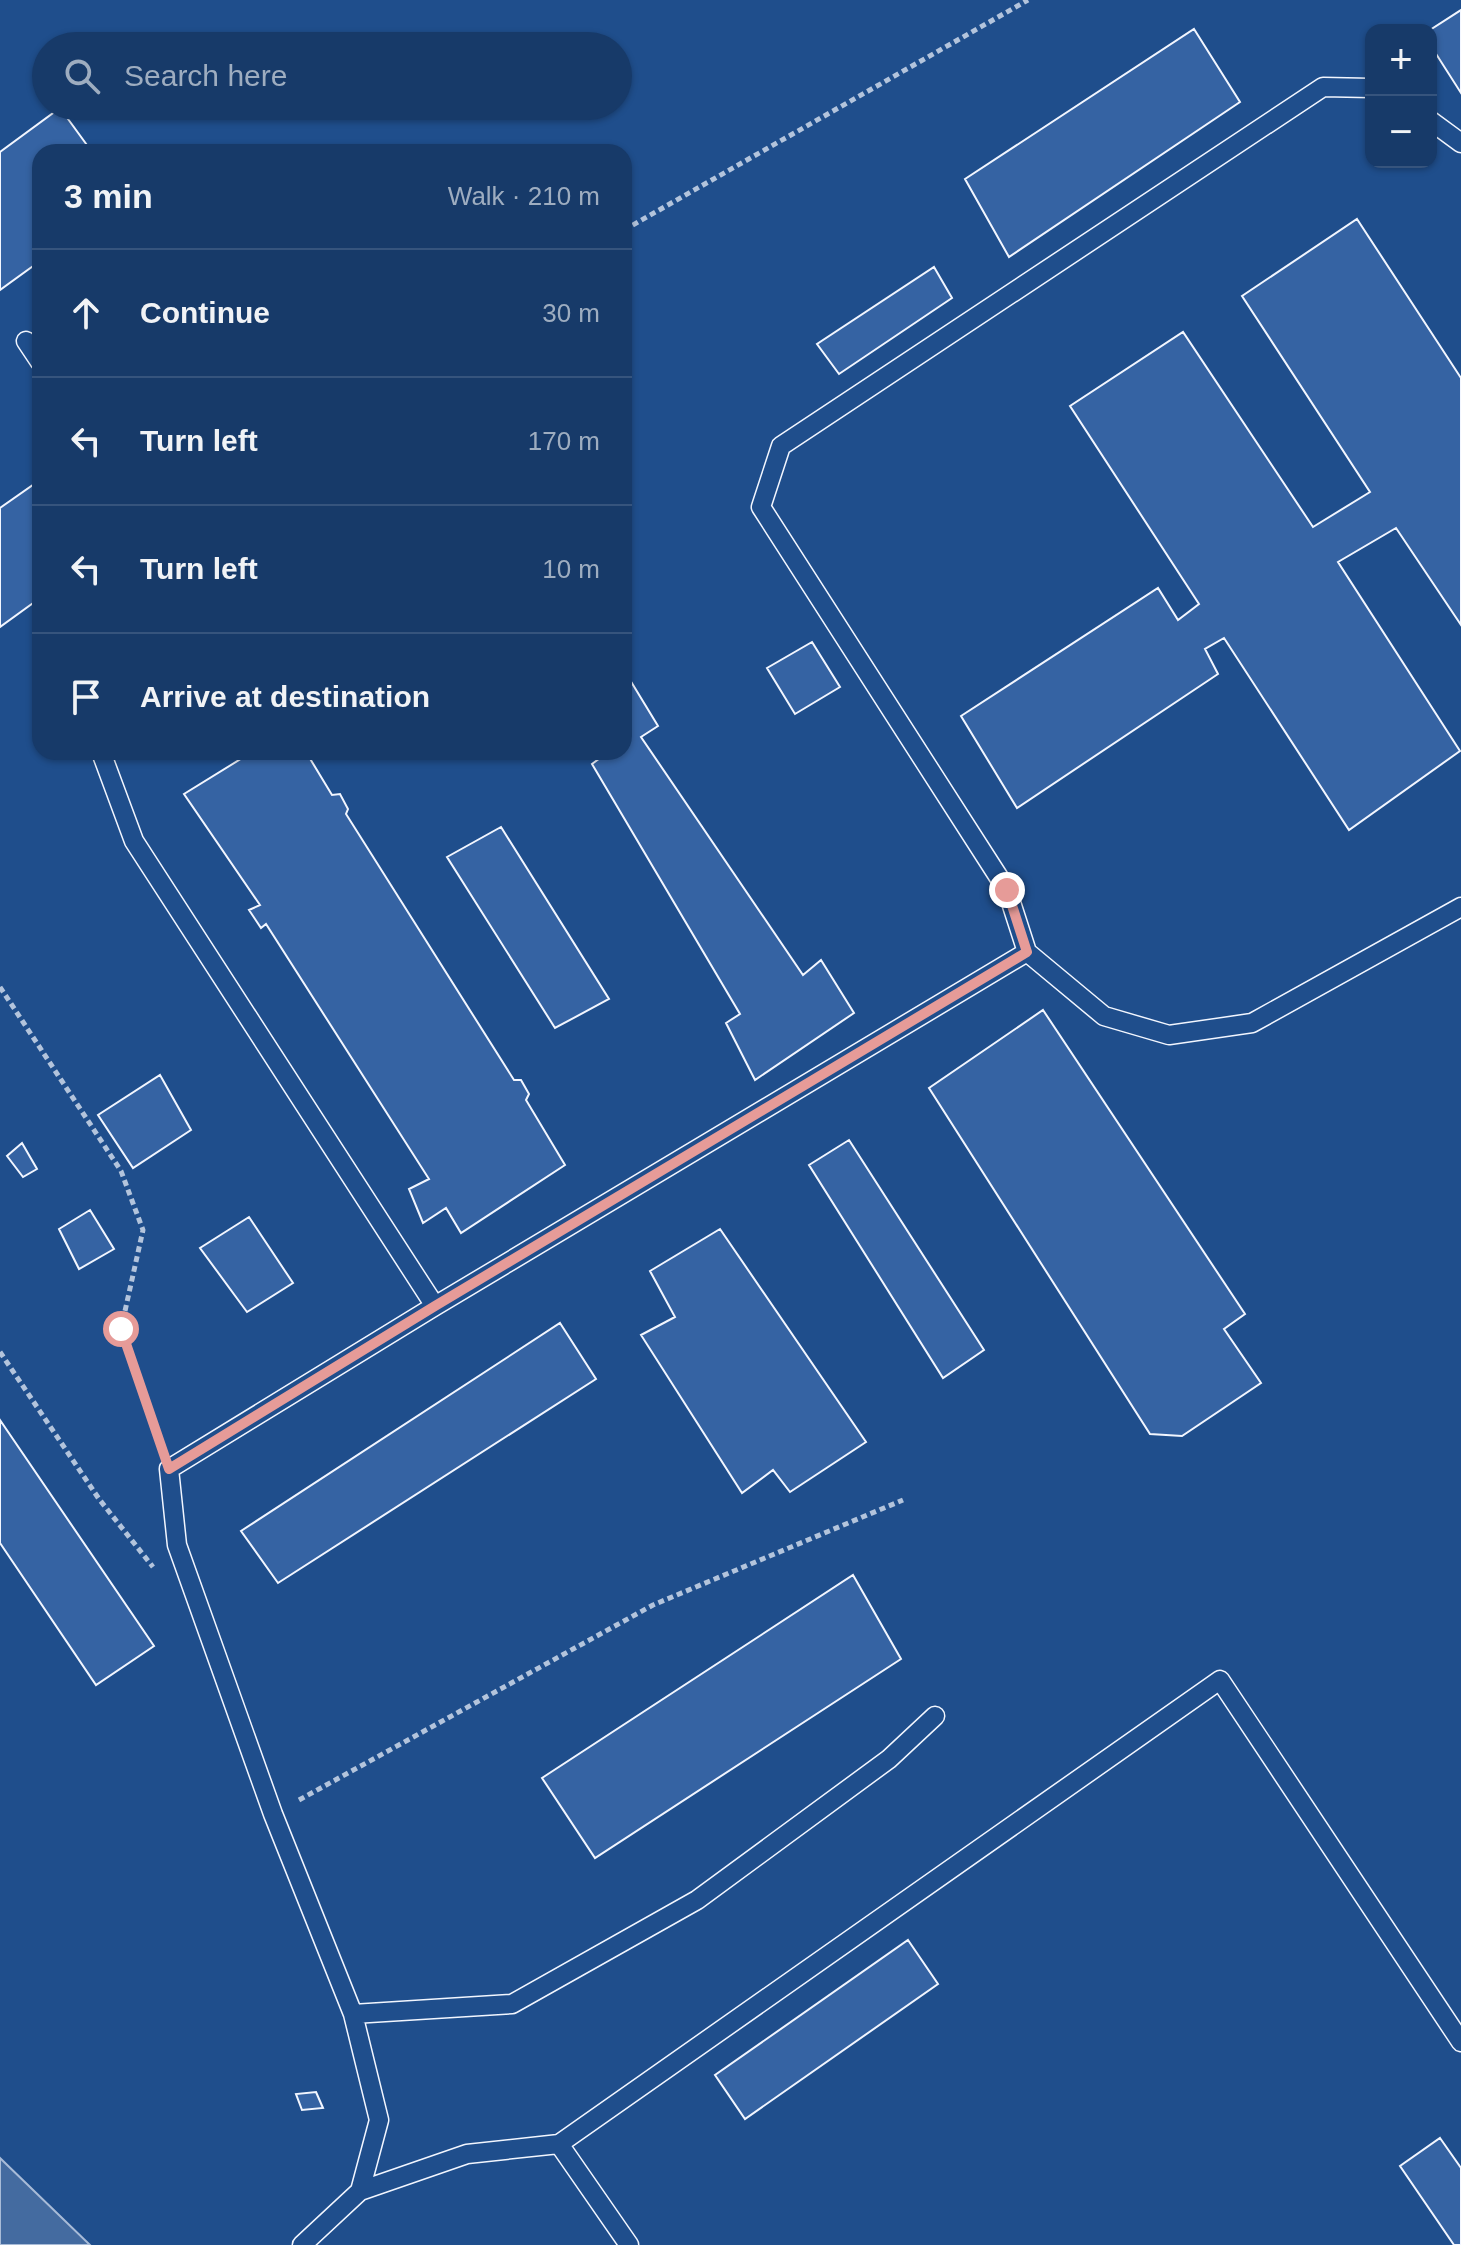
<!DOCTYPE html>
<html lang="en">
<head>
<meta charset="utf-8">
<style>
  :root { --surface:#173a69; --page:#20416f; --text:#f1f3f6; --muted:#9eadc0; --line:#36547d }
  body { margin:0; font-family:Arial,sans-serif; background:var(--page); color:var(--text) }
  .controls { position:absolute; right:24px; top:24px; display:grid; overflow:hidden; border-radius:16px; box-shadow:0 2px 6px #0004 }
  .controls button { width:72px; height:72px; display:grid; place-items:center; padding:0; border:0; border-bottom:2px solid var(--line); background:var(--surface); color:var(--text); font:40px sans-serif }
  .stop { position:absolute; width:24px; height:24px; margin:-18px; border:6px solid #e69b98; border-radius:50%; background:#fff }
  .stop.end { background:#e69b98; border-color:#fff; box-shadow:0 2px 8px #0008 }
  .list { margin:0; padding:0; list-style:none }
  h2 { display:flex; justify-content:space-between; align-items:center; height:104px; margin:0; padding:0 32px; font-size:34px }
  h2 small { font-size:26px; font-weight:400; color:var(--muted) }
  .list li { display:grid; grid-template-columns:52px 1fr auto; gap:24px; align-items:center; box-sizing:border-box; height:128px; padding:0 32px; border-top:2px solid var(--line) }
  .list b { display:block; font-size:30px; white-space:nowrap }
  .list em { font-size:26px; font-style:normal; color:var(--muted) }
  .icon { flex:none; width:44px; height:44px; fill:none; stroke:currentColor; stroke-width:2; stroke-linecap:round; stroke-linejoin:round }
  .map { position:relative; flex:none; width:1461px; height:2245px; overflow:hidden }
  .search { position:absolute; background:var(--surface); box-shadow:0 2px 6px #0004; left:32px; top:32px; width:600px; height:88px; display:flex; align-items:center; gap:20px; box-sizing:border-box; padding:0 28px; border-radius:44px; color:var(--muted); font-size:30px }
  .panel { position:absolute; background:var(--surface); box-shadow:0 2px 6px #0004; left:32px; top:144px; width:600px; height:616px; border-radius:24px }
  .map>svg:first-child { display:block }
  .water { fill:#446ba0; stroke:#a8bbd7; stroke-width:2 }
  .building { fill:#3563a3; stroke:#f2f6ff; stroke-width:2 }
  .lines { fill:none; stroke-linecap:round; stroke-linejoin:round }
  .service-casing { stroke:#f2f6ff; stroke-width:21 }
  .path { stroke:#b3c4dc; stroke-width:5; stroke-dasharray:6 4; stroke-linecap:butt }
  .service { stroke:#1f4e8c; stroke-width:18 }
  .route { stroke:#e69b98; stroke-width:10 }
</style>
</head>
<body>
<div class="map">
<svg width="1461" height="2245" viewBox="0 0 1461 2245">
  <rect width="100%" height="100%" fill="#1f4e8c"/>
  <path class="water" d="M0,2158L90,2245H0Z"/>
  <path class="building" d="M1461,10V93L1431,46L1430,30Z
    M1194,29L1240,102L1009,257L965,179Z
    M60,108L92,152H40V261L0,290V152Z
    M1357,219L1461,378V625L1396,528L1338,562L1460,751L1349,830L1224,638L1205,649L1218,674L1017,808L961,716L1158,588L1178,620L1199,604L1070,406L1183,332L1313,527L1370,492L1242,296Z
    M934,267L952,298L839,374L817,344Z
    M40,480V598L0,627V508Z
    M812,642L840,687L795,714L767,668Z
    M627,675L658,726L641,737L803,975L821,960L854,1013L755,1080L726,1023L740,1014L592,764L604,755L602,752H624V677Z
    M252,752H306L332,795L340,794L348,809L346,814L514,1080H521L529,1094L526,1100L565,1165L461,1233L446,1208L423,1223L409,1189L429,1179L266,924L261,928L249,910L260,905L184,794Z
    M501,827L609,999L555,1028L447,857Z
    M1043,1010L1245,1314L1224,1329L1261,1383L1182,1436L1150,1434L929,1088Z
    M160,1075L191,1130L133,1168L98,1115Z
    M849,1140L984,1350L943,1378L809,1165Z
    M22,1143L37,1169L23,1177L7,1156Z
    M90,1210L114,1249L79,1269L59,1229Z
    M249,1217L293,1283L247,1312L200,1248Z
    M720,1229L866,1442L790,1492L773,1470L742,1493L641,1335L675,1317L650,1271Z
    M560,1323L596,1379L278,1583L241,1531Z
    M0,1420L154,1646L96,1685L0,1543Z
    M853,1575L901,1659L595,1858L542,1778Z
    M908,1940L938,1984L745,2119L715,2075Z
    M316,2092L323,2108L302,2110L296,2094Z
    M1440,2138L1461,2168V2245H1454L1400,2166Z"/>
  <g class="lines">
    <g class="service-casing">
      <path id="service" d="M1431,121L1461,143
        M26,341L40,362
        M101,752L134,841L435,1306
        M1027,952L1007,890L761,507L781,446L1323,87L1371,88
        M353,2014L512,2004L697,1900L889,1759L935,1716
        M559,2144L1220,1680L1461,2042
        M360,2191L467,2154L559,2144L629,2245
        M302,2245L360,2191L379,2120L353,2014L273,1814L177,1545L169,1469L435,1306L1027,952L1104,1016L1169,1035L1252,1023L1461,907"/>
    </g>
    <path class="path" d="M624,230L1028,0
      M0,987L121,1171L143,1230L121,1329L159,1442
      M0,1352L99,1499L153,1567
      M299,1800L653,1605L903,1500"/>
    <use href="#service" class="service"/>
  </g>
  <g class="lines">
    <path class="route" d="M121,1329L169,1469L435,1306L1027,952L1007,890"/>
  </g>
</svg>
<div class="controls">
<button>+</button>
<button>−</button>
</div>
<div class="stop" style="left:121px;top:1329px"></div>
<div class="stop end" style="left:1007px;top:890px"></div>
<div class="search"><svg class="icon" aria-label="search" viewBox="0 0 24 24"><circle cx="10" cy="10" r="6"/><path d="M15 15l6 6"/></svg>Search here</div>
<section class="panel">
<h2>3 min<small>Walk · 210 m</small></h2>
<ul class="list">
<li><svg class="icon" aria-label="ahead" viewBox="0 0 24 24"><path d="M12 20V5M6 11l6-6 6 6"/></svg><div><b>Continue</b></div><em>30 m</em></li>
<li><svg class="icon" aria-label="left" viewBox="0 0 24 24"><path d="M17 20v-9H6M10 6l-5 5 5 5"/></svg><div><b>Turn left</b></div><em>170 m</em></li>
<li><svg class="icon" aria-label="left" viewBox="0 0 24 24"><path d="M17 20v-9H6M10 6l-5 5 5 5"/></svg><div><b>Turn left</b></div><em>10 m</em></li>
<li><svg class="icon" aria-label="arrive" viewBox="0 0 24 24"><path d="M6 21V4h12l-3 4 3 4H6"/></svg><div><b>Arrive at destination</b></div></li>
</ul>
</section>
</div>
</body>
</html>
